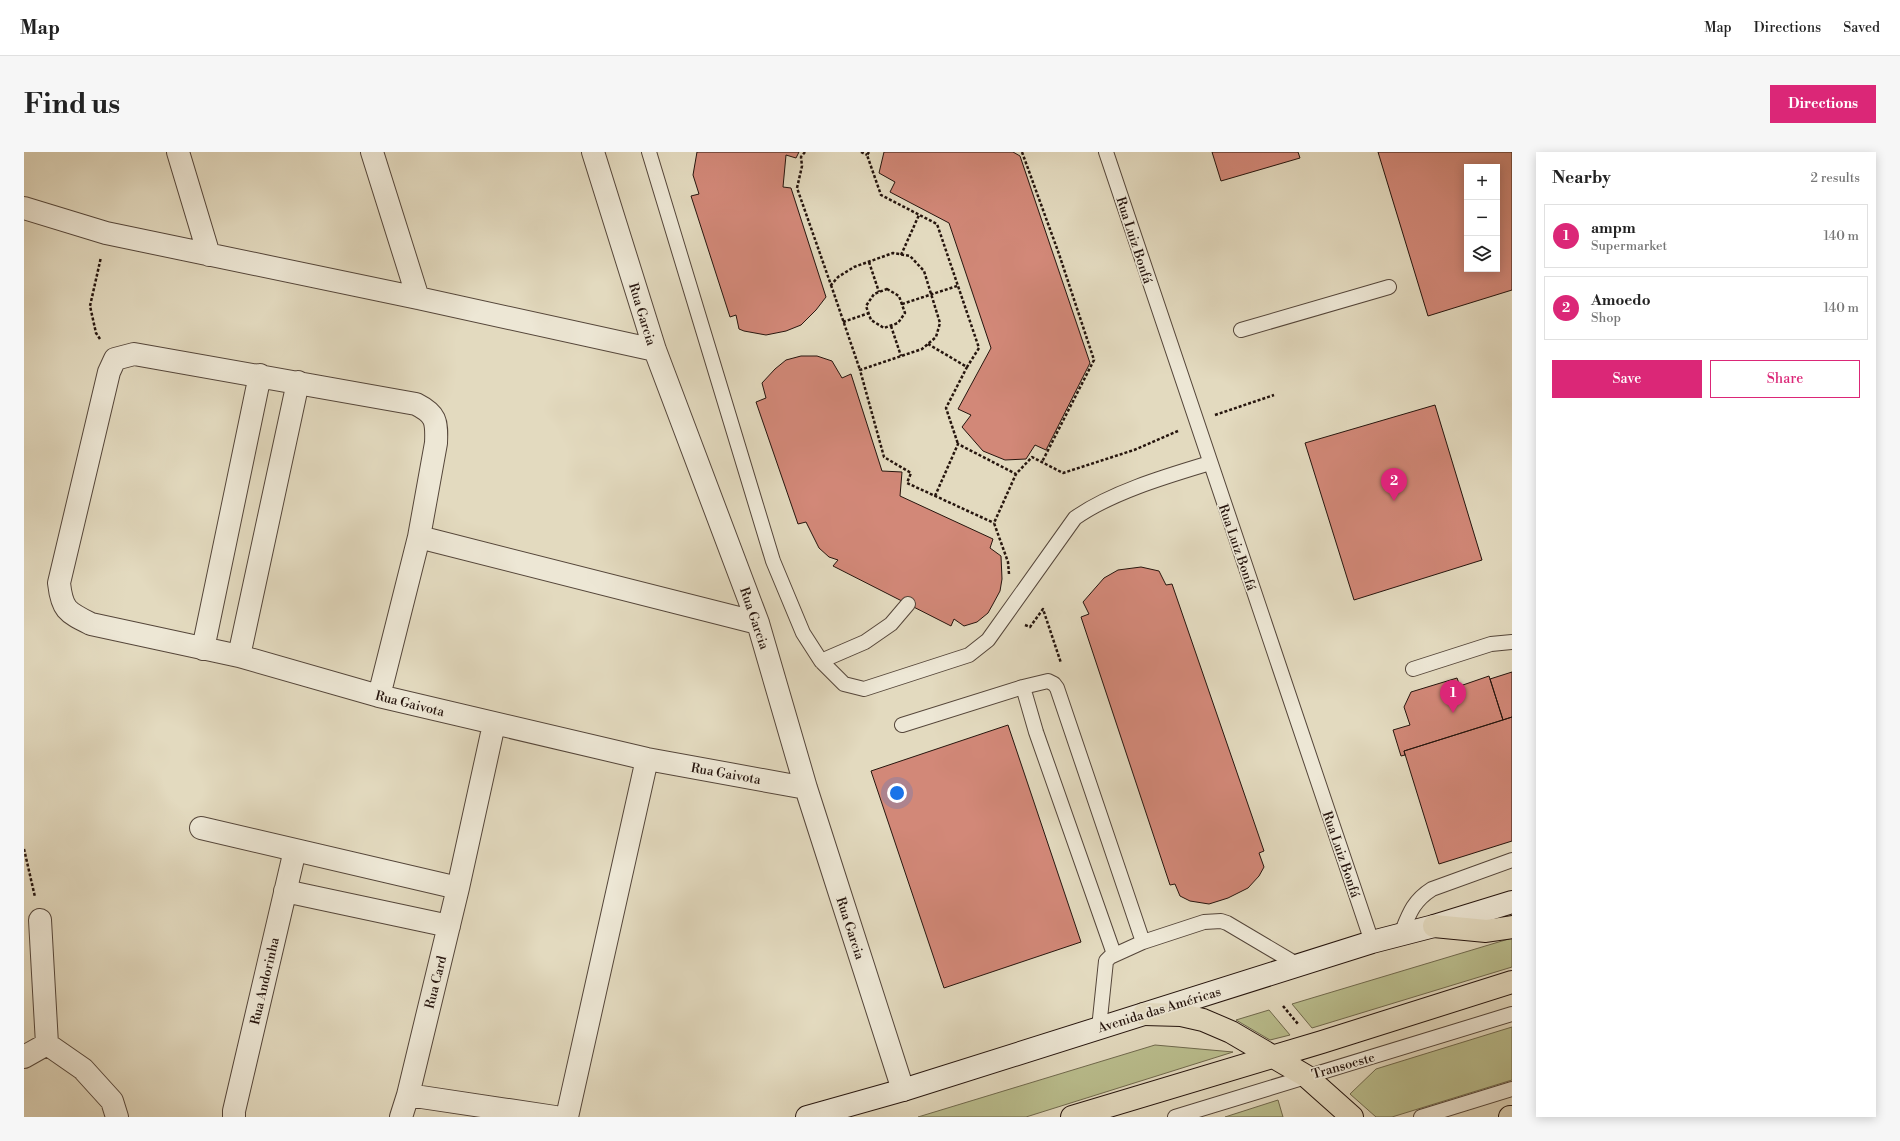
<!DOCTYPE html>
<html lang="en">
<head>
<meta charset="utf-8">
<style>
  :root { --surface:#fff; --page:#f6f6f6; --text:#222; --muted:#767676; --line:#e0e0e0; --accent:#db2777 }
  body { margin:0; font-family:"Libre Bodoni",serif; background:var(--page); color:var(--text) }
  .controls { position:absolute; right:12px; top:12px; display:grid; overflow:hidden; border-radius:0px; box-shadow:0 2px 10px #0003 }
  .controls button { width:36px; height:36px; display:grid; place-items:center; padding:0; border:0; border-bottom:1px solid var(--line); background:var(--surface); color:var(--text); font:20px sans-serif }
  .you { position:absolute; left:873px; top:641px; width:14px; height:14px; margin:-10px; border:3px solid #fff; border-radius:50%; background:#1a73e8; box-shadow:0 0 0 6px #1a73e833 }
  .badge { display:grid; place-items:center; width:26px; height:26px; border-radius:50%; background:var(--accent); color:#fff; font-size:13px; font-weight:700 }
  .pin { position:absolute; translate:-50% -33px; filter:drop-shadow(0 1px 2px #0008) }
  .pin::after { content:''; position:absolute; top:21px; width:14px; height:12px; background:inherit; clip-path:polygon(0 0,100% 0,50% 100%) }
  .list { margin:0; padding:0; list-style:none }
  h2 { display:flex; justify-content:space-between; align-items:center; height:52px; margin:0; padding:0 16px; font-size:17px }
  h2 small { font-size:13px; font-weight:400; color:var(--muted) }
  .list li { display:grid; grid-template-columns:26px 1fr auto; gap:12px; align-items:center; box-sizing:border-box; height:64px; margin:0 8px 8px; padding:0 8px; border:1px solid var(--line); border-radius:0px }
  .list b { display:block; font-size:15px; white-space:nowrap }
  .list p { margin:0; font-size:13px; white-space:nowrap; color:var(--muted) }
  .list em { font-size:13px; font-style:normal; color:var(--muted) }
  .actions { display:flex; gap:8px; padding:12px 16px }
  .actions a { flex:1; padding:9px 0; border:1px solid var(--accent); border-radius:0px; text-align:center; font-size:14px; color:var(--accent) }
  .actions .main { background:var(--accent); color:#fff }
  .icon { flex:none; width:22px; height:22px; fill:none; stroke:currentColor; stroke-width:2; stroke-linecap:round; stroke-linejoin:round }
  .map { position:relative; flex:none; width:1488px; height:965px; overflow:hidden; border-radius:0px }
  header { display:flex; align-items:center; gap:24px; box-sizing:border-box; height:56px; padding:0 20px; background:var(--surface); border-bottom:1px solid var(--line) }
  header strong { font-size:19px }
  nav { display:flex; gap:22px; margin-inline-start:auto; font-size:14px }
  .intro { display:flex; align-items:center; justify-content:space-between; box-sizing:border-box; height:96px; padding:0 24px }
  h1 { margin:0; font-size:28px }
  .button { padding:10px 18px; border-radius:0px; background:var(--accent); color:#fff; font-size:14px; font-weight:700 }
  main { display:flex; gap:24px; padding:0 24px }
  aside { flex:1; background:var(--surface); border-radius:0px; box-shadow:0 2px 10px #0003 }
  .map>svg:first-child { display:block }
  .green { fill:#babe8e; stroke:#706a4e }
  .building { fill:#d28878; stroke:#26150e; fill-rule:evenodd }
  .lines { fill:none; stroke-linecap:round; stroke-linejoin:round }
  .service-casing { stroke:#55463a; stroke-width:16 }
  .minor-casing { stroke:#55463a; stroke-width:24 }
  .secondary-casing { stroke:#26150e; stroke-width:24 }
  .trunk-casing { stroke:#26150e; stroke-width:24 }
  .path { stroke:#26150e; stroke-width:2.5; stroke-dasharray:3 2; stroke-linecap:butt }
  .service { stroke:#ede7d5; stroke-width:14 }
  .minor { stroke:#ede7d5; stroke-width:22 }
  .secondary { stroke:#ede7d5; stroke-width:22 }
  .trunk { stroke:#e3dabf; stroke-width:22 }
  .labels { text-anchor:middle; stroke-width:3.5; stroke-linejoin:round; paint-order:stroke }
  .street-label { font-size:13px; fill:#26150e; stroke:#ede7d5 }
</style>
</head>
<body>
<header>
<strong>Map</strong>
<nav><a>Map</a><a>Directions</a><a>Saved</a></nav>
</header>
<div class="intro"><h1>Find us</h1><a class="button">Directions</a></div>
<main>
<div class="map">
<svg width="1488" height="965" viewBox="0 0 1488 965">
  <rect width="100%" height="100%" fill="#e3dabf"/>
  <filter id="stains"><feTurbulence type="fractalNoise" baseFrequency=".005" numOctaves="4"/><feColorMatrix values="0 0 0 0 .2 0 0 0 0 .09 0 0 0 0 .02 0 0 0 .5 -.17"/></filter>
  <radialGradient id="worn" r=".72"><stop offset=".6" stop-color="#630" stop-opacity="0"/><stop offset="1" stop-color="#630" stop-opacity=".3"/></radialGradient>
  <path class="green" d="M1488,786V815L1288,876L1268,852Z
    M1245,858L1266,883L1246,888L1212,868Z
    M1488,875V928L1368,965H1352L1326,942L1352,917Z
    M1131,893L1209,900L1002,965H894Z
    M1254,948L1259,965H1201Z"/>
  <path class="building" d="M673,0H775L772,6L762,3L759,35L767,36L802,145L792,158L777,173L762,179L742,183L720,179L715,177L712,163L706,165L667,44L675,42L669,23Z
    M860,0H989L996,4L1066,211L1022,298L1011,293L1002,307L981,308L959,299L938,275L947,263L934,257L967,196L925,71L866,40L871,30L855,21Z
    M1188,0H1274L1276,6L1197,29Z
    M1354,0H1488V138L1404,164ZM1443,15H1473V117H1443Z
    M777,204H793L808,209L818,226L827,222L858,319L878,320L876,344L969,387L966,396L977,404L978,427L976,439L969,452L964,461L953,470L940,474L930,467L927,474L809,414L814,408L805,405L795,396L782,370L774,372L732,250L742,246L738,231L751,217L762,208Z
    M1411,253L1458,408L1330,448L1281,291Z
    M1117,415L1135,419L1142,433L1148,432L1240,699L1235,701L1240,715L1235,724L1224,736L1204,746L1185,752L1166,749L1156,744L1151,732L1146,733L1057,465L1065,462L1059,450L1080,426L1094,418Z
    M1488,520V565L1479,568L1466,527Z
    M1465,524L1479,568L1380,599L1381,603L1377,604L1369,578L1386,573L1380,555L1387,540L1433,526L1436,534Z
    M1488,565V689L1415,712L1380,599Z
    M984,573L1057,790L920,836L847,619Z"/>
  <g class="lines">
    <g class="service-casing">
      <path id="service" d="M625,0L749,409L779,481L797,509L820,532L840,537L945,503L964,488L1051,366C1088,340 1143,324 1186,311
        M1082,0L1348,790
        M1217,178L1365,135
        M797,509L841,490L867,472L884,452
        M1389,517L1467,492L1488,490
        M878,573L999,535
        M1377,782C1385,762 1389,749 1408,737L1488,708
        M1090,802L1012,580L999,535L1024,529L1030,532L1033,536L1119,790
        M1075,876L1082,809L1086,805L1119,790L1180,770L1197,769L1203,771L1274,813
        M1151,965L1488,862
        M1397,965L1488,937"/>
    </g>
    <g class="minor-casing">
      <path id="minor" d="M154,0L185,103
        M348,0L394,146
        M569,0L631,198L734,471L782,636L879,938
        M0,56L82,81L394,146L631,198
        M395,385L734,471
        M179,497L236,223
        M215,504L274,230
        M355,544L395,385L412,291C413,269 412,262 392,252L110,202L91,207L85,220L35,431C38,458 43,460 67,472L215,504L355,544L623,607L782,636
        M470,572L434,736L384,943L531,965
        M177,676L434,736
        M261,739L425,774
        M16,768L23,892L59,917L88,949L93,965
        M0,905L23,892
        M210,965V959L271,698
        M377,965L384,943
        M543,965L623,607"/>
    </g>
    <g class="secondary-casing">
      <path id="secondary" d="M783,965L879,938L1348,790L1410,774L1488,750"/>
    </g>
    <g class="trunk-casing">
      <path id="trunk" d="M1410,774L1462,779L1488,775
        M1120,862L1157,863L1179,868L1207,880L1282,924L1328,965
        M1048,965L1298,890L1488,830
        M1486,965H1488"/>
    </g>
    <path class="path" d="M781,0L777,5L778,14L773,36L807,133L814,125L830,115L869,101L886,104L900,119L916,171L912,185L898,197L836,218L860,305L887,321L883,331L970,371
      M837,0L843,3
      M845,0L843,3L857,43L913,72L955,196L943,215
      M998,0L1035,102L1070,208L1018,310
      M877,103L895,63
      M845,110L855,140
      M807,133L836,218
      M863,137L875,144L881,161L874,171L860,176L847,168L842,154L850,142Z
      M878,152L933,134
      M819,170L845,161
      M867,174L877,204
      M76,187L72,181L66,154L77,105
      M904,192L943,215L922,256L934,292
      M1191,263L1250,243
      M911,344L934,292L992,322
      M985,422L984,410L970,371L992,322L1008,305L1039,321L1110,298L1154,279
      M1001,473L1006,475L1019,457L1037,511
      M0,697L11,745
      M1259,854L1274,872"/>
    <use href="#service" class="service"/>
    <use href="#minor" class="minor"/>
    <use href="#secondary" class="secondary"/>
    <use href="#trunk" class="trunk"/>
  </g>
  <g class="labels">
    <g class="street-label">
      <text transform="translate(1111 88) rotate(72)" y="5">Rua Luiz Bonfá</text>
      <text transform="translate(619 162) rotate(73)" y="5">Rua Garcia</text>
      <text transform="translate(1214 395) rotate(71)" y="5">Rua Luiz Bonfá</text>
      <text transform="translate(731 466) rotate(71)" y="5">Rua Garcia</text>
      <text transform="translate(386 551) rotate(14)" y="5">Rua Gaivota</text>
      <text transform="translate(702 621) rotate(10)" y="5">Rua Gaivota</text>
      <text transform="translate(1318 702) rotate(71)" y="5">Rua Luiz Bonfá</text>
      <text transform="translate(827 776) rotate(72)" y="5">Rua Garcia</text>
      <text transform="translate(240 829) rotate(-77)" y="5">Rua Andorinha</text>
      <text transform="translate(411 830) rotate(-76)" y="5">Rua Card</text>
      <text transform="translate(1135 857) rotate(-17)" y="5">Avenida das Américas</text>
      <text transform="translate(1319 913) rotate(-16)" y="5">Transoeste</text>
    </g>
  </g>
  <rect width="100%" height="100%" filter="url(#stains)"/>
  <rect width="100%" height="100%" fill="url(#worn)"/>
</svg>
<div class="controls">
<button>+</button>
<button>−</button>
<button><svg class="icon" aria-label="layers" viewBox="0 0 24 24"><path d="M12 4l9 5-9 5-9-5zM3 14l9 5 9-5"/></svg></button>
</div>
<div class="you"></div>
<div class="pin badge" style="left:1429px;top:561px">1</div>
<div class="pin badge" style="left:1370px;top:349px">2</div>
</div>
<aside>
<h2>Nearby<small>2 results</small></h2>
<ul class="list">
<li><span class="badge">1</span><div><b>ampm</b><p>Supermarket</p></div><em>140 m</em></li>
<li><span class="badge">2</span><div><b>Amoedo</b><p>Shop</p></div><em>140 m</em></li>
</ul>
<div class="actions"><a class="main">Save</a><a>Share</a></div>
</aside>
</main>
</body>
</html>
